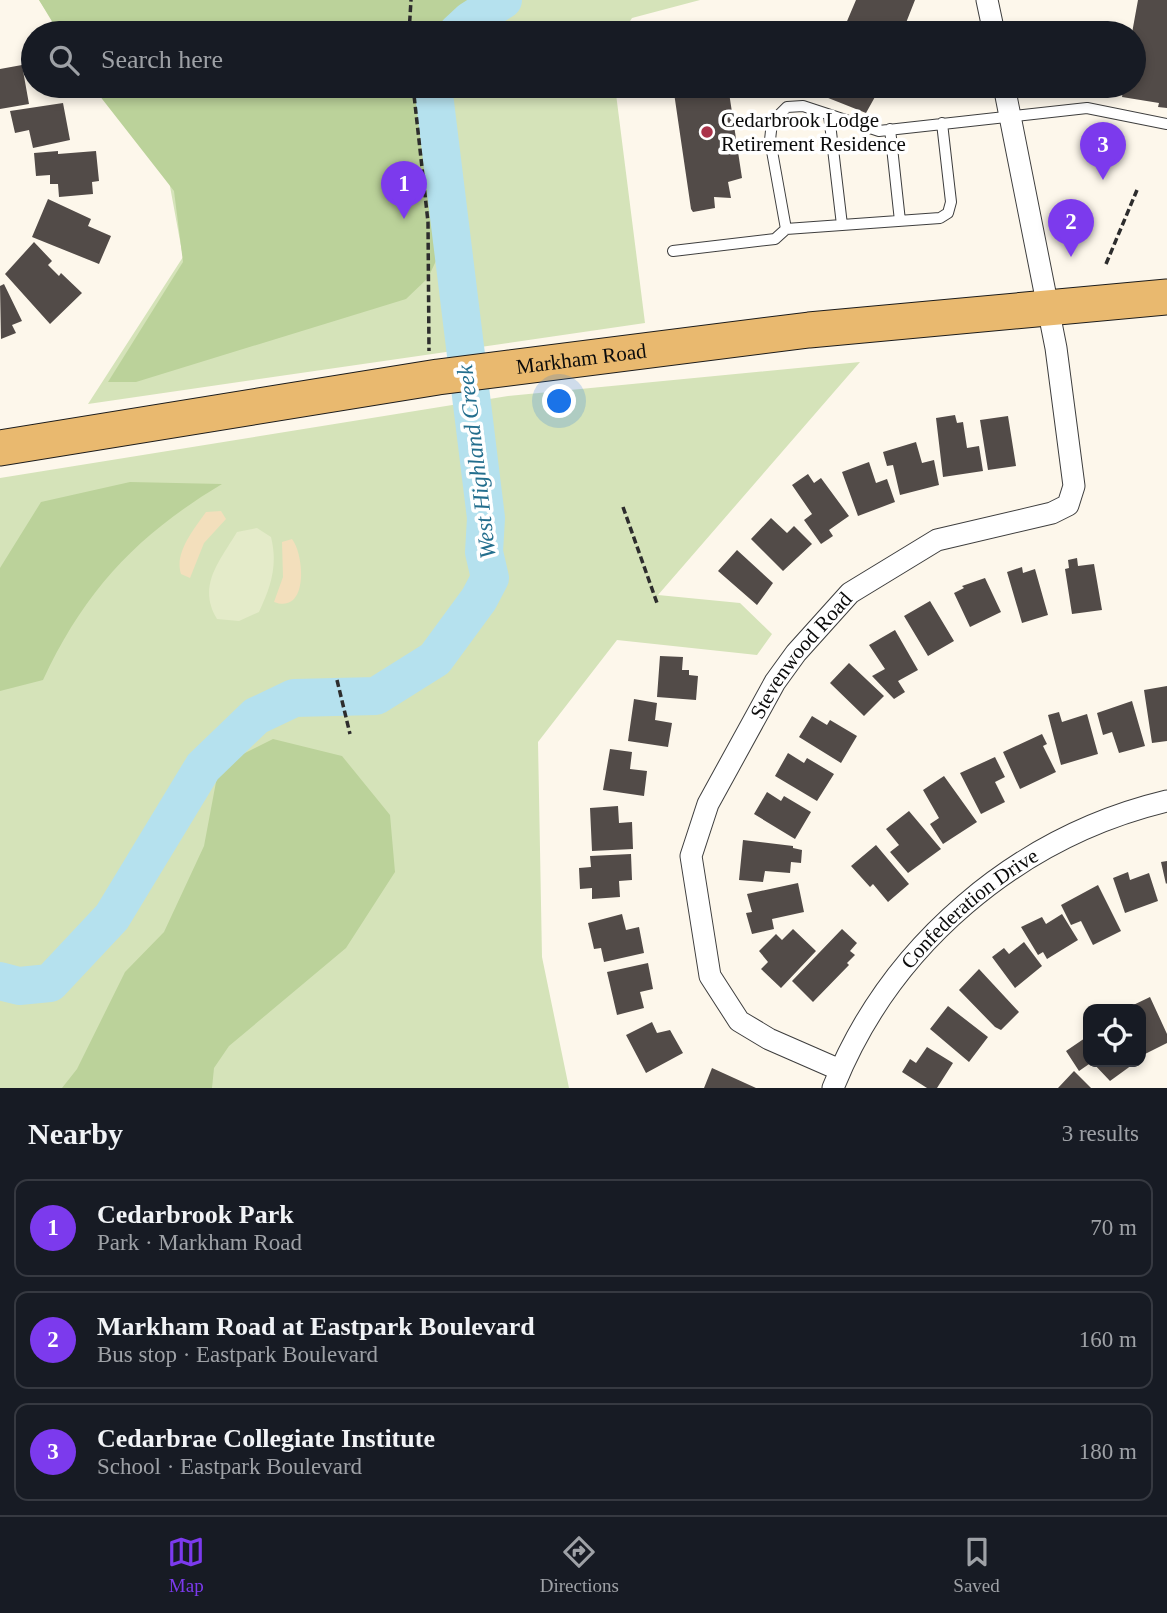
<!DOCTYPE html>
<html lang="en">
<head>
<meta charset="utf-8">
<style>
  :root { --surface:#171b24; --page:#242831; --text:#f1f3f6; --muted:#9ea1a6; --line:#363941; --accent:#7c3aed }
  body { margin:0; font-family:Georgia,serif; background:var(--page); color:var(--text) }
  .controls { position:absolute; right:21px; bottom:21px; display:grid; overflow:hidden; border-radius:14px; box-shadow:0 4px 10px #0003 }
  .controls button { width:63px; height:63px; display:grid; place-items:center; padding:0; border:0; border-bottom:2px solid var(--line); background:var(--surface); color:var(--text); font:35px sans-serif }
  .you { position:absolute; left:560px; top:402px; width:24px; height:24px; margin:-18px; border:5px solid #fff; border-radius:50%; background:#1a73e8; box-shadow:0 0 0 10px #1a73e833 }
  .badge { display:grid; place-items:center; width:46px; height:46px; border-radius:50%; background:var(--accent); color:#fff; font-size:23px; font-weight:700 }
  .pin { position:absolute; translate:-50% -58px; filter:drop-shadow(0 2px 4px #0008) }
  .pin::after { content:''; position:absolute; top:37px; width:24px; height:21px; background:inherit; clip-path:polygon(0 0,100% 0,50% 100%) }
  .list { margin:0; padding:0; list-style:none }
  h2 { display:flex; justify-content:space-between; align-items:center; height:91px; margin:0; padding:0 28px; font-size:30px }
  h2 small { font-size:23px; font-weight:400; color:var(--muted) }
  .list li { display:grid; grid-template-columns:46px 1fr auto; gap:21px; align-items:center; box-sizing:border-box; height:98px; margin:0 14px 14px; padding:0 14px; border:2px solid var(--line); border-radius:14px }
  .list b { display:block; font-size:26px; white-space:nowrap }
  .list p { margin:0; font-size:23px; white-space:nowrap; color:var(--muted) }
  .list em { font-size:23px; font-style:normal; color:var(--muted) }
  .icon { flex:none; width:38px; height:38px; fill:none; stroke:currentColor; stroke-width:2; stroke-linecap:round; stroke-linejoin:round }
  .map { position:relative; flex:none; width:1167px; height:1088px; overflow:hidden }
  .search { position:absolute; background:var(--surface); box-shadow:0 4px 10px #0003; left:21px; right:21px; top:21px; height:77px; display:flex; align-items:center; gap:18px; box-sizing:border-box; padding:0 24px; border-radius:38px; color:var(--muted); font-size:26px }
  .sheet { height:427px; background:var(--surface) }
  nav { display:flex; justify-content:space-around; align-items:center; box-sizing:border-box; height:98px; border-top:2px solid var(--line); background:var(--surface); font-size:19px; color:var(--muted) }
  nav a { display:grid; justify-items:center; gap:4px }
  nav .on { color:var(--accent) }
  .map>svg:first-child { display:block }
  .green { fill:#d5e3b9 }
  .forest { fill:#bbd29a }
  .sand { fill:#f3dfbc }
  .pitch { fill:#e4ebc9 }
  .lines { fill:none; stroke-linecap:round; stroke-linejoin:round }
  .river { stroke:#b5e1ee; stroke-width:38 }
  .building { fill:#524b48 }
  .service-casing { stroke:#3e3e3e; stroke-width:12 }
  .minor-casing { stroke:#3e3e3e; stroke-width:23 }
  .primary-casing { stroke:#1c1c1c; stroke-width:37 }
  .path { stroke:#2d2d2d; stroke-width:3.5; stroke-dasharray:7 3.5; stroke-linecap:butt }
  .service { stroke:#fff; stroke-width:10 }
  .minor { stroke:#fff; stroke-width:21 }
  .primary { stroke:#e9b96f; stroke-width:35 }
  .poi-dot { fill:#aa334a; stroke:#fff; stroke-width:2.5 }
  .labels { text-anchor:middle; stroke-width:7; stroke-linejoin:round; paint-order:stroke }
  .poi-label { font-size:21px; fill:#0b0b0b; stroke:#fff; text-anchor:start }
  .street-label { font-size:21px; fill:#0b0b0b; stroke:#fff }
  .water-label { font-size:23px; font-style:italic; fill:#236e8d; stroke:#fff }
</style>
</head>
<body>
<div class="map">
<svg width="1167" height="1088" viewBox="0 0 1167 1088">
  <rect width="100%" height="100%" fill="#fdf7eb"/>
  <path class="green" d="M39,0H700L632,18L622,33H61Z
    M97,86H615L645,323L88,404L183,257L169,181Z
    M860,362L658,595L740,603L772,634L757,655L617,640L538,742L542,957L569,1088H0V478L508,396Z"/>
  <path class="forest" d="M39,0H490L465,33H59Z
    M92,86H453L447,237L428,278L406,299L136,382H108L183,262L174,191Z
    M130,482L222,484C137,535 85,590 43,680L0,691V568L41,502Z
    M273,739L342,756L390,815L395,872L346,948L229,1046L214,1068L212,1088H62L77,1069L125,972L164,932L204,846L219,766Z"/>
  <path class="sand" d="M221,511L226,519L204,543L190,578L181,574C174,553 194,529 206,512Z
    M292,539C305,556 308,615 274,602L283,577L282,542Z"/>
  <path class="pitch" d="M257,528L271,537C278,565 271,586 259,612L239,621L217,619C197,586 219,562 237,532Z"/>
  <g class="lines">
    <path class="river" d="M457,33L471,20L503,0
      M0,981L19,986L50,983L112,917L203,767L256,716L294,698L376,696L435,659L479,599L490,578L484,552L486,518L433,86"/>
  </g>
  <path class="building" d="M856,0H915L902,33H842Z
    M1138,0H1167V108L1158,107L1159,103L1122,97L1124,86H1134L1132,33Z
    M782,21L812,33H709V32Z
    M22,65L29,104L0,109V69Z
    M673,86H728L742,178L728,182L731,198L714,197L715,208L693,212L691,209Z
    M798,86H881L866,113Z
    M63,103L70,140L33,148L29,130L15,133L10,111Z
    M58,151V154L96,151L99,181L92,182L93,194L59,197L58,184H50V175L36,176L34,153Z
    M48,199L91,219L88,226L111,236L99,264L32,237Z
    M34,242L52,261L48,265L59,276L61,273L82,293L50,324L5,274Z
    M4,284L22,321L12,325L16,333L1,339L0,286Z
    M955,415L957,423L963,422L967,448L979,446L983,471L943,477L936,418Z
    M1008,416L1016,466L988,470L980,420Z
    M916,442L922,463L934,460L939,485L900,495L893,465L887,466L883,452Z
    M869,462L876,483L887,479L895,502L858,516L842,472Z
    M808,474L814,483L821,478L849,516L829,530L833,536L821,544L804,520L812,514L792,485Z
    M771,518L787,533L794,526L812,544L783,571L751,539Z
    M737,550L773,583L757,605L718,571Z
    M1077,558L1078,566L1094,564L1102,610L1072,614L1065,569L1069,568L1068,560Z
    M1022,567L1023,573L1035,569L1048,615L1022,623L1007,572Z
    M985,578L1001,612L970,627L954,593L964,588L962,586Z
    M930,601L954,641L928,656L904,616Z
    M895,630L918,670L898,681L905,692L894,699L872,676L885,669L869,645Z
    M660,656L683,657L682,670H689V675L698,676L696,700L657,697Z
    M849,663L884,696L864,716L830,683Z
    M1167,686V741L1152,743L1144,690Z
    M634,699L657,703L655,720L672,723L668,747L628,741Z
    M1132,701L1145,746L1119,753L1112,732L1103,735L1097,713Z
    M1059,712L1062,722L1087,714L1098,754L1061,765L1048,715Z
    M812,716L827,725L830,720L857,736L841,763L799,737Z
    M1042,734L1047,744L1043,746L1056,772L1020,789L1003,752Z
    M610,749L632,752L630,769L647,771L644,796L603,790Z
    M788,753L804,763L807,758L834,774L817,801L775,776Z
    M995,757L1005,777L995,782L1005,802L981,814L960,773Z
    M944,776L977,822L943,844L930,824L939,818L923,790Z
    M767,792L781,801L784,796L811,812L795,839L754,814Z
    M618,806L619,823L632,822L633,849L592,851L590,808Z
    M909,811L941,849L908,873L890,852L899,845L886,829Z
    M743,840L793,846V848L802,850L801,863L791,862L790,873L765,871L763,882L739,880Z
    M876,845L909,884L888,902L873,884L870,887L851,866Z
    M631,854L632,880L619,881L620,897L592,899V888L580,889L579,868L591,867L590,856Z
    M1167,861V883L1166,884L1161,862Z
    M1128,872L1130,880L1149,873L1158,901L1125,913L1113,878Z
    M798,883L804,912L772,919L774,929L752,934L746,913L752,912L747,894Z
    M1098,885L1121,931L1093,945L1081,921L1071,925L1061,905Z
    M622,914L626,930L639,927L644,953L604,962L601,948L594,949L588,923Z
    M1062,914L1078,940L1047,959L1043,952L1038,955L1021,927L1042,917L1046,924Z
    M793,929L816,951L781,988L761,969L768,962L759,951L776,934L782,940Z
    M842,929L857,943L850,951L855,955L847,963L849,965L813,1002L792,981Z
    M1024,942L1042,966L1015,988L992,957L1004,948L1009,954Z
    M648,963L653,989L640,992L644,1008L617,1015L607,972Z
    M979,969L1019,1012L1001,1030L995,1027L959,990Z
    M1150,997L1167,1034V1043L1145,1054L1141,1044V1009H1125Z
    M948,1006L988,1037L969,1062L930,1029Z
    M652,1022L657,1033L670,1030L683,1053L646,1073L626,1035Z
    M1088,1036V1062H1130L1132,1065L1110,1081L1092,1062L1079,1071L1066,1051Z
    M927,1047L953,1063L937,1088H927L902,1072L910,1059L916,1063Z
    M712,1068L756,1088H704Z
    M1074,1071L1091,1088H1058Z"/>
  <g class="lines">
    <g class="service-casing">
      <path id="service" d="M829,115L842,225
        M890,129L900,221
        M786,229L940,218L948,213L951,202L942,123
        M673,251L775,239L786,229L770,140L772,122L787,107L803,106L879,131L1087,108L1167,124"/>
    </g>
    <g class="minor-casing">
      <g id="minor">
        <path d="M987,0L994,33"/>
        <path id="s1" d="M840,1070L769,1039L739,1021L710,976L691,856L708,804L775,682L796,653L850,593L937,540L1052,513L1068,505L1074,486L1056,348L1004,86"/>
        <path id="s2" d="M833,1088C890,945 1017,837 1167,801"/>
      </g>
    </g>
    <g class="primary-casing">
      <g id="primary">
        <path id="s3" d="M0,448L438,377L809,330L1167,297"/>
      </g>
    </g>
    <path class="path" d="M409,33L411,0
      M413,86L428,222L429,351
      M1106,264L1137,190
      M623,507L657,603
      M337,680L350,734"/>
    <use href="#service" class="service"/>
    <use href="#minor" class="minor"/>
    <use href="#primary" class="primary"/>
  </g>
  <circle class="poi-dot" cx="707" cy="132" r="7"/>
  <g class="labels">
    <g class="poi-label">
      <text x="721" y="127">Cedarbrook Lodge<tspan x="721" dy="24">Retirement Residence</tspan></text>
    </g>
    <g class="street-label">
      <text dy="7" stroke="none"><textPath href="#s3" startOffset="588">Markham Road</textPath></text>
      <text dy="7" stroke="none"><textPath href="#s1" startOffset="518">Stevenwood Road</textPath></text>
      <text dy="7" stroke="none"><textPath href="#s2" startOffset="229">Confederation Drive</textPath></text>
    </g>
    <g class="water-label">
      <text transform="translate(476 462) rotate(-97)" y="8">West Highland Creek</text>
    </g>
  </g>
</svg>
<div class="controls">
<button><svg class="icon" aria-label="locate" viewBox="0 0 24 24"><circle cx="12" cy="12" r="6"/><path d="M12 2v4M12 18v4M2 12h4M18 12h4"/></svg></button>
</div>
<div class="you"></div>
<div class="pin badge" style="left:404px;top:219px">1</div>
<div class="pin badge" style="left:1071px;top:257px">2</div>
<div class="pin badge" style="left:1103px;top:180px">3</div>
<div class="search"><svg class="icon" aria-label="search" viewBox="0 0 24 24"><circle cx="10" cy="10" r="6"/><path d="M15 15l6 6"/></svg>Search here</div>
</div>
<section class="sheet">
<h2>Nearby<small>3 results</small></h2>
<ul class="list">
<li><span class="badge">1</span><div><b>Cedarbrook Park</b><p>Park · Markham Road</p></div><em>70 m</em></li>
<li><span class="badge">2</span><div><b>Markham Road at Eastpark Boulevard</b><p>Bus stop · Eastpark Boulevard</p></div><em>160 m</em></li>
<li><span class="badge">3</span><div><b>Cedarbrae Collegiate Institute</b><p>School · Eastpark Boulevard</p></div><em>180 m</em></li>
</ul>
</section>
<nav>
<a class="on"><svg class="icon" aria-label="map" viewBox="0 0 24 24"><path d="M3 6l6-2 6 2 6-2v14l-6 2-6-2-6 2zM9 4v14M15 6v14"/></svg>Map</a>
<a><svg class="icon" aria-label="directions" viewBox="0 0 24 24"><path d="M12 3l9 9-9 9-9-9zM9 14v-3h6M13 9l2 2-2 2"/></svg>Directions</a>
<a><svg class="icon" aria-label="saved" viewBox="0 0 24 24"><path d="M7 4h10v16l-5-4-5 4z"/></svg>Saved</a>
</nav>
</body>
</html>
